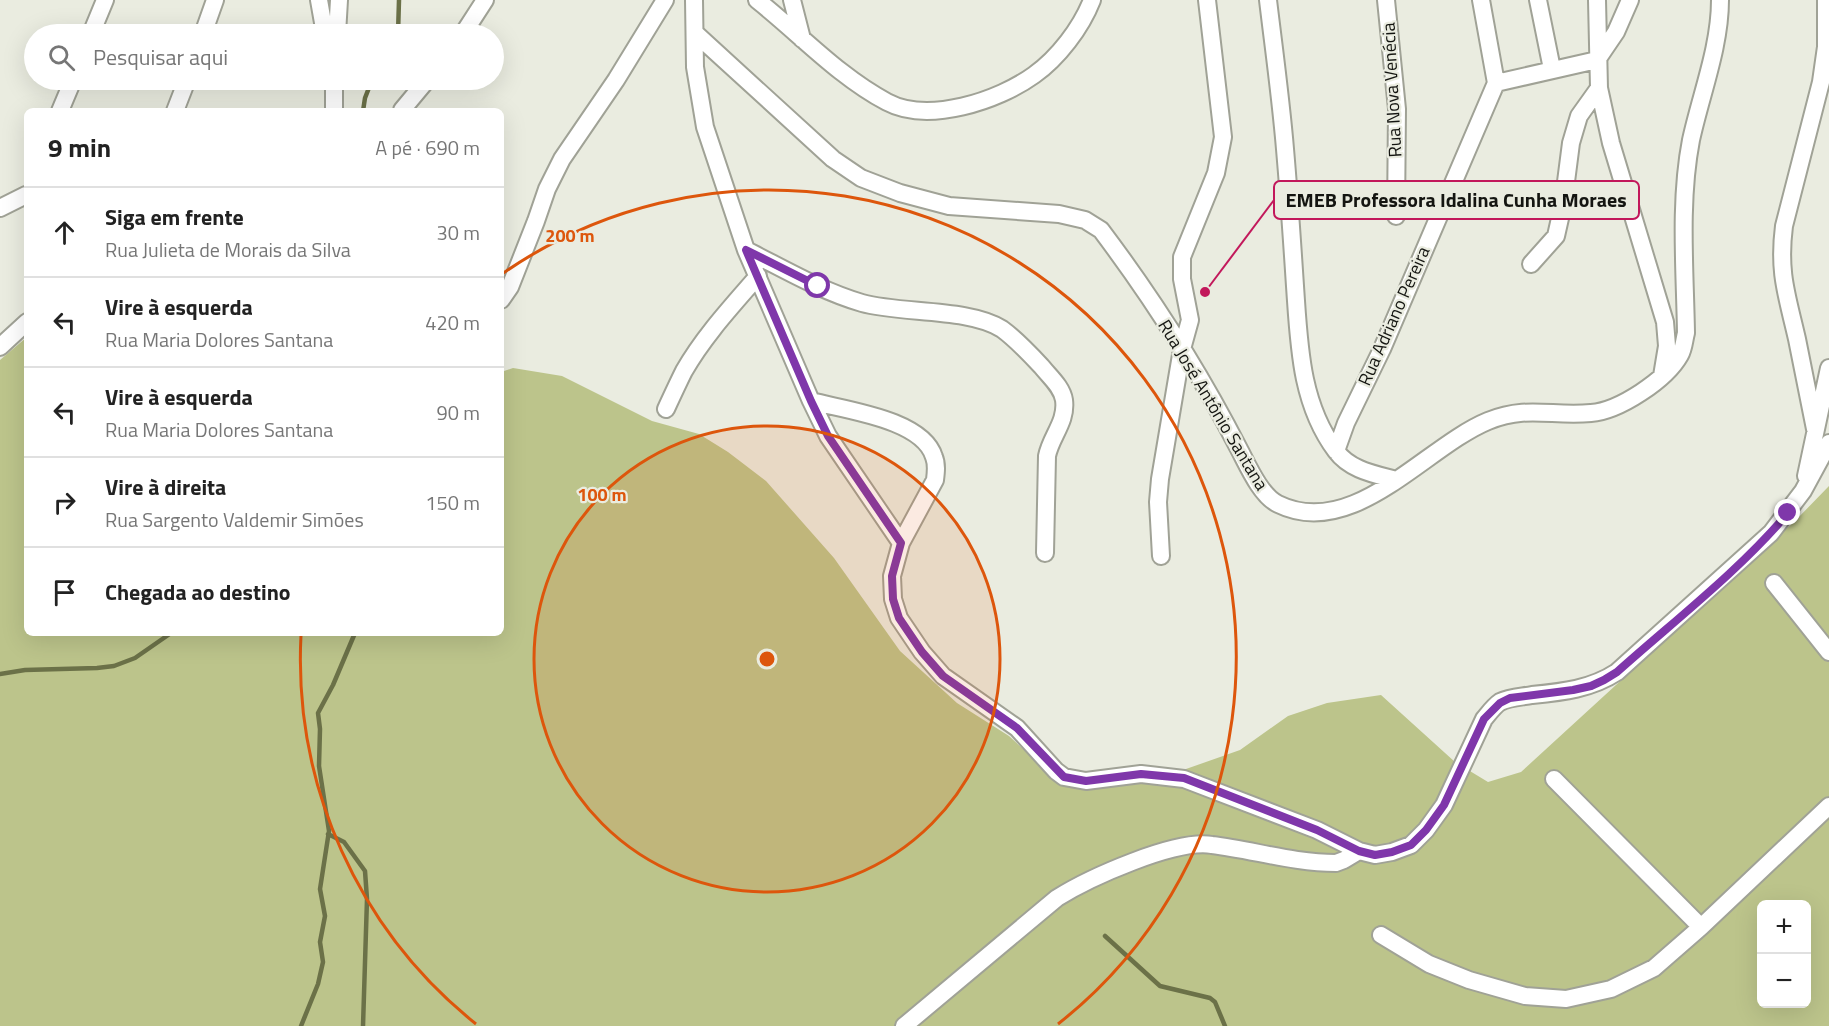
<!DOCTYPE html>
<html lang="pt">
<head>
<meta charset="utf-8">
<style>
  :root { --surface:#fff; --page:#f2f2f2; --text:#222; --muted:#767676; --line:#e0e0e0 }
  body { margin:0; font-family:"Titillium Web",sans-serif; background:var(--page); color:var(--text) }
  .controls { position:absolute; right:18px; bottom:18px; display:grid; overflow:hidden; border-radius:9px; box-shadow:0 6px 24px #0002 }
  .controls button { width:54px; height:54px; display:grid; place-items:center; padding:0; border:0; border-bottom:2px solid var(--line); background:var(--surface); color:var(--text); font:30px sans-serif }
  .stop { position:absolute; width:18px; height:18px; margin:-14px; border:4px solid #7f37aa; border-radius:50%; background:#fff }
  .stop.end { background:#7f37aa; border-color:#fff; box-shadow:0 2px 6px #0008 }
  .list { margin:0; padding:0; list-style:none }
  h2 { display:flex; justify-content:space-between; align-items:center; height:78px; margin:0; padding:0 24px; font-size:26px }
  h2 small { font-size:20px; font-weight:400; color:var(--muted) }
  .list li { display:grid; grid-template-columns:39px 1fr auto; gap:18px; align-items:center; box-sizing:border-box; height:90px; padding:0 24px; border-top:2px solid var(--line) }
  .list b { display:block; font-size:22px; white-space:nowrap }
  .list p { margin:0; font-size:20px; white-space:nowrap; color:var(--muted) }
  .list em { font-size:20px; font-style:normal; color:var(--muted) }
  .icon { flex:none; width:33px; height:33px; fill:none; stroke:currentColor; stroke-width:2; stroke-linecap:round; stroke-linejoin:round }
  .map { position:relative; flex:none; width:1829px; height:1026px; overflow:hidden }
  .search { position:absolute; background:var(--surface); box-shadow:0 6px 24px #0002; left:24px; top:24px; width:480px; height:66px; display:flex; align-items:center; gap:15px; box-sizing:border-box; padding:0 21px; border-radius:33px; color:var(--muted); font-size:22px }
  .panel { position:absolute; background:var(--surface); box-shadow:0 6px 24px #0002; left:24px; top:108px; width:480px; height:528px; border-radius:9px }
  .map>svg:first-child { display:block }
  .green { fill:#bcc48b; fill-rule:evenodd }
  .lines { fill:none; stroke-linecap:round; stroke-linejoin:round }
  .stream { stroke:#6b7148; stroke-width:4.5 }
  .minor-casing { stroke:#a0a296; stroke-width:20 }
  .minor { stroke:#fff; stroke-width:16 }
  .route { stroke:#7f37aa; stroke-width:8 }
  .ring { fill:none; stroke:#dd560c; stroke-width:3 }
  .labels { text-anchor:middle; stroke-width:4.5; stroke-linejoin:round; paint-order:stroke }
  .street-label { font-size:18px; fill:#141511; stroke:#eaece0 }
  .centre { fill:#dd560c; stroke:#eaece0; stroke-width:3 }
  .ring-label { font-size:18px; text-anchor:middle; font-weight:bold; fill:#dd560c; stroke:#eaece0; stroke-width:4.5; stroke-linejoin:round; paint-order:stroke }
  .leader { fill:none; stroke:#c2185b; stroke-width:2 }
  .callout-dot { fill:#c2185b; stroke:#eaece0; stroke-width:2 }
  .callout { fill:#eaece0; stroke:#c2185b; stroke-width:2 }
  .callout-label { font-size:20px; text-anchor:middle; font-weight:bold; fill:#141511 }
</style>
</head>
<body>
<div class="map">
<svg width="1829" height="1026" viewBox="0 0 1829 1026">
  <rect width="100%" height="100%" fill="#eaece0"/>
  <path class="green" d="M27,337V633H501V372L513,368L562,376L652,421L699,434L728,452L766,481L834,558L900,651L957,703L1009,736L1062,785L1142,770L1186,769L1240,750L1288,716L1327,703L1381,695L1455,762L1488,782L1521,772L1795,521L1829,486V1026H0V360ZM1762,904H1806V1004H1762Z"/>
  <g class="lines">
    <path class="stream" d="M398,34L399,0
      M363,111L365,98L372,80
      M0,674L25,670L97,668L114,666L135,658L171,633
      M328,834L344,842L365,871L367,899L363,1026
      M1105,936L1160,986L1210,998L1215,1002L1225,1026
      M301,1026L318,984L323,962L320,942L325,916L320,889L329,831L319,766L320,729L318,713L333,685L355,633"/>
    <g class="minor-casing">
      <path id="minor" d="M319,0L325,34
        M694,0L695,67L705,127L746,250L811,401L828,436L901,543L892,576L893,599L899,618L922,652L943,676L1017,728L1056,771L1064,777L1086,781L1141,774L1184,779L1317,830L1359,851L1375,855L1392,852L1411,845L1426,830L1444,805L1484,719C1489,713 1494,706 1500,702C1510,697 1522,697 1532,695C1563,692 1591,689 1617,672L1771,533L1803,491L1829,443
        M757,0C800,34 838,76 887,102C928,124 998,101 1034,75C1058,58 1081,28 1092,0
        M792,0L802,39
        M1268,0C1274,50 1281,100 1285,149C1289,195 1292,240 1295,286C1299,343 1300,403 1336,451C1350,470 1374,474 1396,480
        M1386,0L1397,109L1396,216
        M1481,0L1496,83
        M1538,0L1552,69
        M695,33L833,159L861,178L900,193L949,206L1059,214L1085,220L1101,230C1153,299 1200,373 1239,449C1248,466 1261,496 1278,504C1353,541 1425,447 1488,421C1528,405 1552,417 1591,413C1619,411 1666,380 1680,355C1684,348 1684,340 1686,333C1685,270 1679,202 1691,140C1701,94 1720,47 1720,0
        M91,34L105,0
        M203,34L215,0
        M337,34L339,0
        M463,34L485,0
        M1597,60L1616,32L1630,0
        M1496,83L1597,60
        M1599,88L1611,143L1665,322L1667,346L1662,376
        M402,110L427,80
        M60,111L73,80
        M175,111L187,80
        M334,111V80
        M0,208L26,195
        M746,250C784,269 821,291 862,303C901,314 969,308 1002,329C1017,340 1029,353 1042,367C1050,377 1062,387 1064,400C1067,422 1051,436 1047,456L1045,553
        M1531,264L1556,236L1563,205L1571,143L1579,116L1599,88L1597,0
        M501,300L510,287L536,221L547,189L562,159L616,80L665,0
        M0,347L27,322
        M811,401C844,410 923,419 934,457C937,464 936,472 935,480L901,543
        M666,409C672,396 678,383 684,371C704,336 732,306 758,276
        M1815,429C1809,399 1803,369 1797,339C1787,295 1778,273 1784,226L1821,82L1826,47V0
        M1336,451L1346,423L1382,349L1496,83
        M1806,476L1829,368
        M1161,556L1158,502L1160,479L1182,349L1190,320L1182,279V257L1216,173L1223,137L1207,0
        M1774,583L1829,652
        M1554,779L1701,927
        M1381,935L1429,964L1469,980L1525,996L1566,999L1611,989L1654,968L1701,927L1829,806
        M904,1026L1057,898C1089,878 1175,839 1212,845C1253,850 1294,863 1336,863L1344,860L1359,851"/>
    </g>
    <use href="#minor" class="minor"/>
  </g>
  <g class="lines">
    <path class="route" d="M818,286L746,250L811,401L828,436L901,543L892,576L893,599L899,618L922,652L943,676L1017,728L1064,777L1086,781L1141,774L1184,778L1317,830L1359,851L1375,855L1392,852L1411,845L1426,830L1444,805L1484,719L1500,703L1510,698L1573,690L1591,686L1604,680L1617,672C1674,621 1739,571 1788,513"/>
  </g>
  <circle cx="767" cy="659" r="233" fill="#dd560c" fill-opacity=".12"/>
  <g class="ring">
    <circle cx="767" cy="659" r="233"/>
    <path d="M476 1024A467 467 0 0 1 301 635M502 274A467 467 0 0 1 1058 1024"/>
  </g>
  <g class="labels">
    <g class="street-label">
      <text transform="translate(1392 90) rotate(-93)" y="6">Rua Nova Venécia</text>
      <text transform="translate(1394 316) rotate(-66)" y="6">Rua Adriano Pereira</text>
      <text transform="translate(1213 405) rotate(59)" y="6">Rua José Antônio Santana</text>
    </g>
  </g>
  <circle cx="767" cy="659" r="9" class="centre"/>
  <g class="ring-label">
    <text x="570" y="242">200 m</text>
    <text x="602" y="501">100 m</text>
  </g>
  <path class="leader" d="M1205 292L1274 200"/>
  <circle class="callout-dot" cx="1205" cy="292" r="6"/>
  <rect class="callout" x="1274" y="181" width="365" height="38" rx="6"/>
  <g class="callout-label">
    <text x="1456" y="207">EMEB Professora Idalina Cunha Moraes</text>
  </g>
</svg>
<div class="controls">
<button>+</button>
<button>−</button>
</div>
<div class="stop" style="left:818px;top:286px"></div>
<div class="stop end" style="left:1788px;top:513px"></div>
<div class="search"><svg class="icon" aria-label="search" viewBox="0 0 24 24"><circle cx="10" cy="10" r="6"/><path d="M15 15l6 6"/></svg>Pesquisar aqui</div>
<section class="panel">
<h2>9 min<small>A pé · 690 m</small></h2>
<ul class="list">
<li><svg class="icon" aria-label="ahead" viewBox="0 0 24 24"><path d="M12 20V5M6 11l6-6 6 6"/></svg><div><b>Siga em frente</b><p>Rua Julieta de Morais da Silva</p></div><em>30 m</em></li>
<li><svg class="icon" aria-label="left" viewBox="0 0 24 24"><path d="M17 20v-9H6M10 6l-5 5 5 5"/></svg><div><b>Vire à esquerda</b><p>Rua Maria Dolores Santana</p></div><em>420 m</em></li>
<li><svg class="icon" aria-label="left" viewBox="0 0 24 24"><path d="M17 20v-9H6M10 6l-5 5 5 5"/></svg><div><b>Vire à esquerda</b><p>Rua Maria Dolores Santana</p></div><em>90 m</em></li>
<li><svg class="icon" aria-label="right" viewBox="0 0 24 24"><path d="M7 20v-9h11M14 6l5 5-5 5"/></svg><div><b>Vire à direita</b><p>Rua Sargento Valdemir Simões</p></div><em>150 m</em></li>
<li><svg class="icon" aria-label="arrive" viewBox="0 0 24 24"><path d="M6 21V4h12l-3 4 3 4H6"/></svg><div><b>Chegada ao destino</b></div></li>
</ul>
</section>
</div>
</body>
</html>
